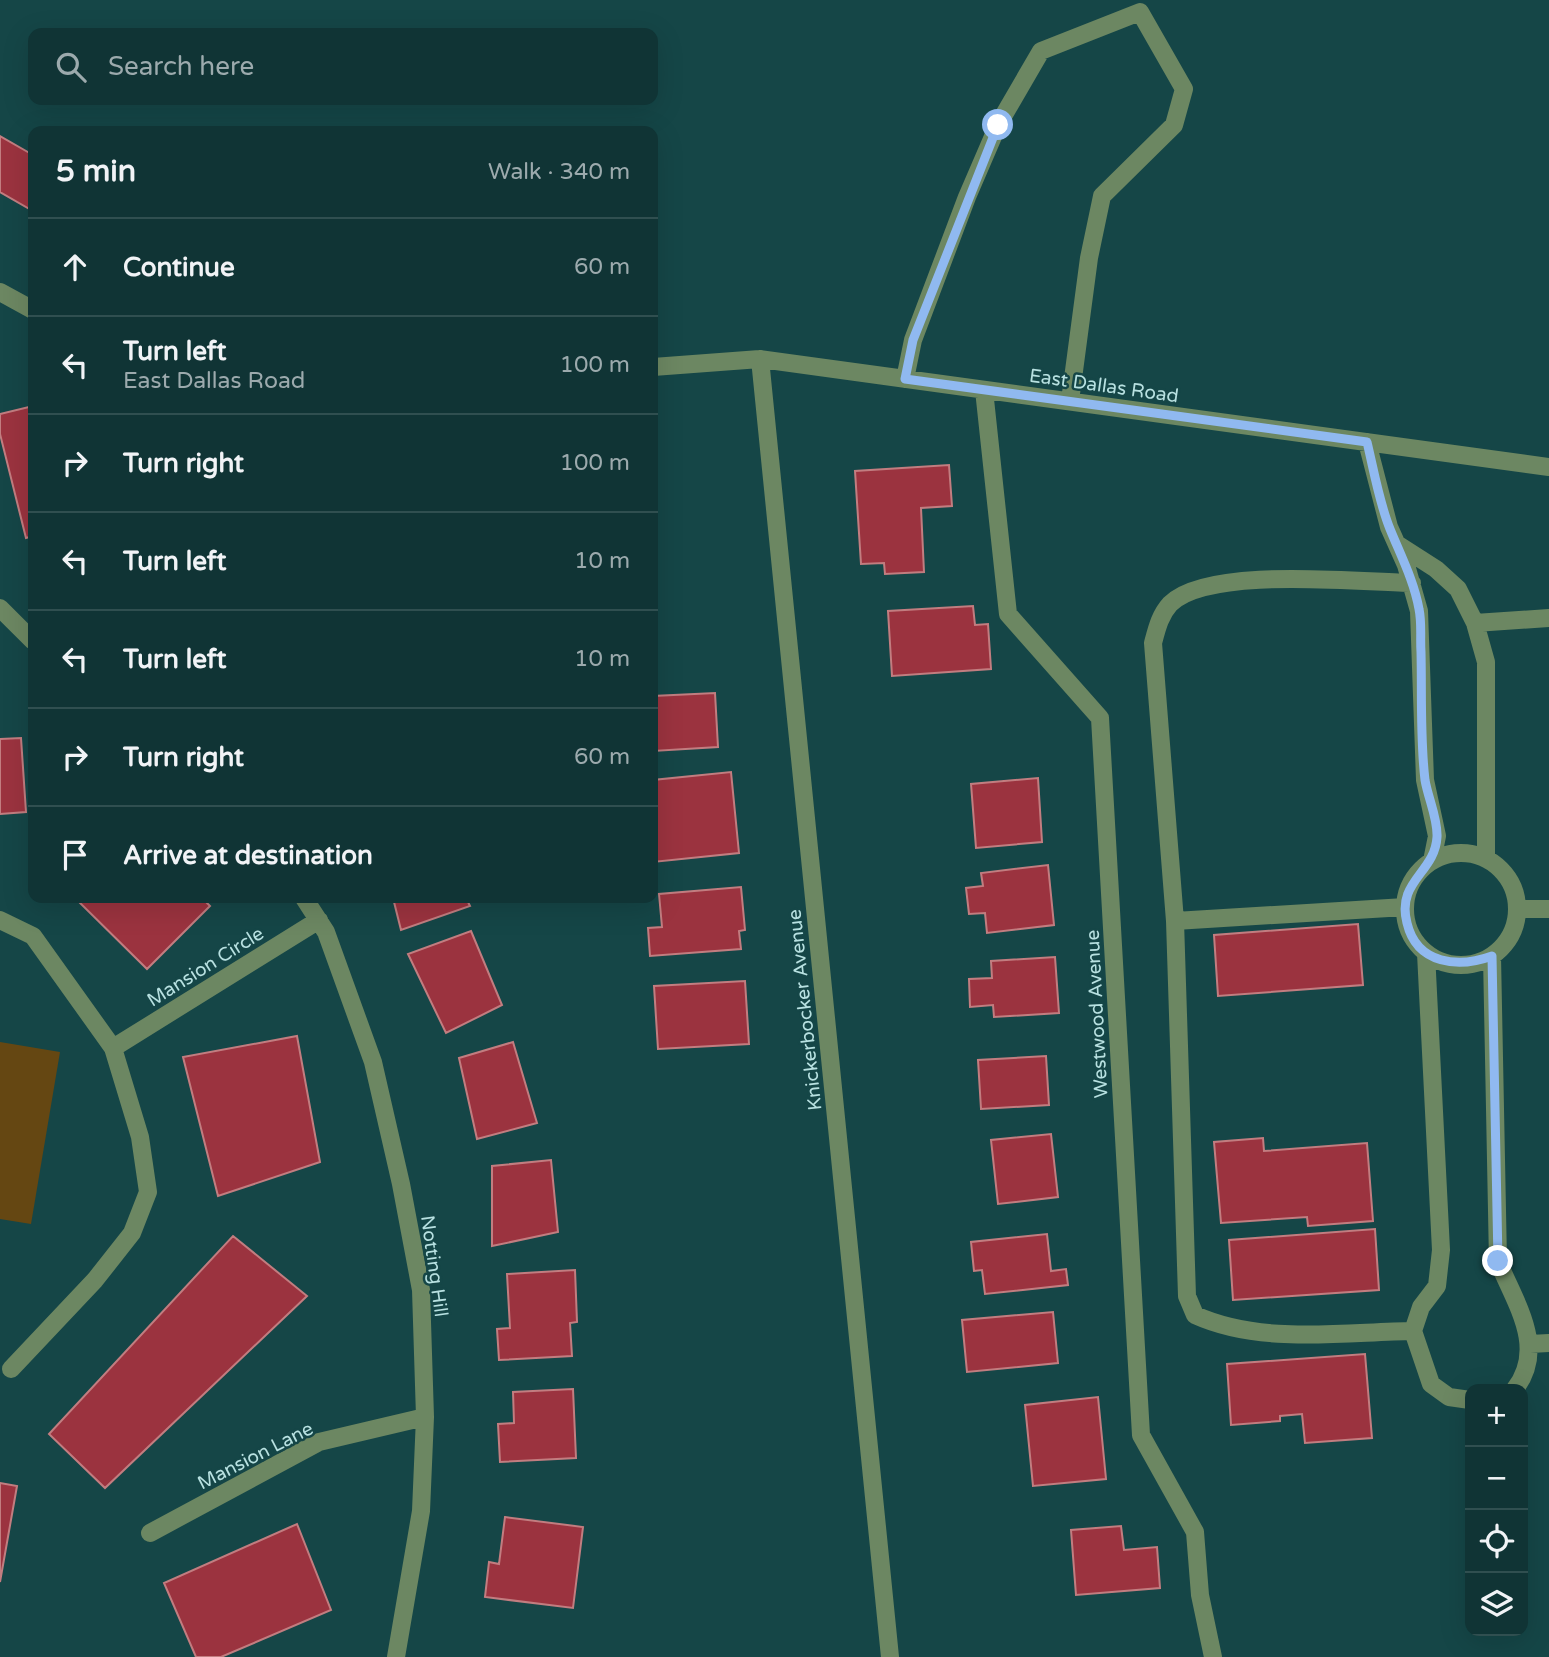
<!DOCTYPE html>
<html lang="en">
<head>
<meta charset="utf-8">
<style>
  :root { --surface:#103435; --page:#1e3f41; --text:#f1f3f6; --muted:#9caaad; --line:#304f50 }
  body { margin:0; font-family:"Varela Round",sans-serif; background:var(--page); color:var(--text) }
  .controls { position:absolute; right:21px; bottom:21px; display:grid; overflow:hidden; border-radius:14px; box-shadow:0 7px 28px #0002 }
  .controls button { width:63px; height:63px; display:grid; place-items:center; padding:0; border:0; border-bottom:2px solid var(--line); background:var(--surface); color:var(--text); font:35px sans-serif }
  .stop { position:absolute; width:21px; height:21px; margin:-16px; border:5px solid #90b9f0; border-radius:50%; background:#fff }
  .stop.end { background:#90b9f0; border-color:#fff; box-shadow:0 2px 7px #0008 }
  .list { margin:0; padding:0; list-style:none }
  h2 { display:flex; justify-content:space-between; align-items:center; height:91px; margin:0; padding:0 28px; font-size:30px }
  h2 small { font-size:23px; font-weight:400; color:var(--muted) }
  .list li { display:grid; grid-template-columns:46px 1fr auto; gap:21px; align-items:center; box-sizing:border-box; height:98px; padding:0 28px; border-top:2px solid var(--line) }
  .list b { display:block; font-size:26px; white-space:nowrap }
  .list p { margin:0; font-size:23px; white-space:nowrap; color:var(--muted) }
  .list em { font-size:23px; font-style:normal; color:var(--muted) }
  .icon { flex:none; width:38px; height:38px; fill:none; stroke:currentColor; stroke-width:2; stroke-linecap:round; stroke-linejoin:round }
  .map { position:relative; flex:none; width:1549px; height:1657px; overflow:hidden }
  .search { position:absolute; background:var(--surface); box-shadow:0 7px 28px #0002; left:28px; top:28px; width:630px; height:77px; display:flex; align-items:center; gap:18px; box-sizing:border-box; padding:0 24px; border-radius:14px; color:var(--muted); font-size:26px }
  .panel { position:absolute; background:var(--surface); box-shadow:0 7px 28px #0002; left:28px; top:126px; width:630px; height:777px; border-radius:14px }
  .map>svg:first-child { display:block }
  .green { fill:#654712 }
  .building { fill:#9b333f; stroke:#c27d80; stroke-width:2 }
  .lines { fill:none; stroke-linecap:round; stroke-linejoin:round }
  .minor { stroke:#6c8762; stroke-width:18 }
  .route { stroke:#90b9f0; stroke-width:9 }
  .labels { text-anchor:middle; stroke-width:5; stroke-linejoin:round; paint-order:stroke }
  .street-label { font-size:19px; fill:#b8e1e1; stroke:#154647 }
</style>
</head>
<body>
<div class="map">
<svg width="1549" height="1657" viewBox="0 0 1549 1657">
  <rect width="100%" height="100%" fill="#154647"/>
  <path class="green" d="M0,1042L60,1052L31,1224L0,1219Z"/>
  <path class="building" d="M0,136L33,155V211L0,192Z
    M33,406V536L26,538L0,434V414Z
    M949,465L952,506L921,508L924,572L885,574L884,563L861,564L855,471Z
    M973,606L975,625L988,624L991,669L892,676L888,611Z
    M715,693L718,747L653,751V696Z
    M21,738L26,812L0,814V739Z
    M731,772L739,853L653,862V780Z
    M1038,778L1042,842L976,848L971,784Z
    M1048,865L1054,925L987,933L985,913L969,914L966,888L983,886L981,873Z
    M741,887L745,930L739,931L741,949L650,956L648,928L662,927L659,894Z
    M75,898H202L210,906L147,969Z
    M393,898H466L470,906L401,930Z
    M1358,924L1363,985L1218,996L1214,935Z
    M471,931L502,1005L446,1033L408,954Z
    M1055,957L1059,1013L994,1017L993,1005L970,1007L969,979L992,978L991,961Z
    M745,981L749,1044L658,1049L654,986Z
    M297,1036L320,1162L218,1196L183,1057Z
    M513,1042L537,1123L477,1139L459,1058Z
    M1046,1056L1049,1105L981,1109L978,1060Z
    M1051,1134L1058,1197L998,1204L991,1140Z
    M1263,1138L1264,1151L1367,1143L1373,1221L1308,1226L1307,1217L1221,1223L1214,1142Z
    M551,1160L558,1232L492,1246V1166Z
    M1375,1229L1379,1290L1233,1300L1229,1240Z
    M1047,1234L1051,1271L1066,1269L1068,1285L985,1294L982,1270L974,1271L971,1242Z
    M233,1236L307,1296L105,1488L49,1434Z
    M575,1270L577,1322L570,1323L572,1356L499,1360L497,1329L510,1328L507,1274Z
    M1053,1312L1058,1363L967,1372L962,1320Z
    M1365,1354L1372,1438L1305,1443L1302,1414L1280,1416V1421L1231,1425L1227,1364Z
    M573,1389L576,1458L500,1462L498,1424L514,1423L513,1392Z
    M1098,1397L1106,1479L1033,1486L1025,1405Z
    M0,1483L17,1486L0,1582Z
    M505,1517L583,1527L573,1608L485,1597L489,1562L499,1564Z
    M297,1524L331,1610L221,1657H196L164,1583Z
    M1121,1526L1124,1550L1157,1547L1160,1588L1076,1595L1071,1530Z"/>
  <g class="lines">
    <path class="minor" d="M0,292L33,310
      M760,359L890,1657
      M653,367L760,359L1549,467
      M905,379L913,340L967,197L998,125L1041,51L1140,12L1184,89L1174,125L1102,196L1089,258L1070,401
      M984,390L1008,614L1100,718L1141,1435L1195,1532L1200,1595L1213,1657
      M1367,442L1389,527L1406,565L1419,611L1425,780L1437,836L1432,861
      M1397,544L1436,569L1458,589L1475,623L1486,662V858
      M1412,583C1358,582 1207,566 1170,604C1160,615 1157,628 1153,643L1175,921L1187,1296L1195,1315C1261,1345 1342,1332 1413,1331
      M0,608L33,641
      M1475,623L1549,618
      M1405 909a56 56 0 1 1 112 0a56 56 0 1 1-112 0Z
      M304,898L326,932L373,1062L401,1184L421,1290L425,1417L421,1511L396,1657
      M1518,909H1549
      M0,920L33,936L113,1048L140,1137L148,1192L132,1233L95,1280L11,1369
      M1175,921L1405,907
      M1426,953L1441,1250L1437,1286L1421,1307L1413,1331L1431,1384L1449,1397L1470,1400
      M1492,956L1498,1261C1515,1303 1547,1347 1515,1389
      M113,1048L319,920
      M1530,1344L1549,1343
      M150,1533L319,1442L425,1417"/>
  </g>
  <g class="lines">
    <path class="route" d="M998,125L913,340L905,379L1367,442C1374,471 1379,502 1390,529C1401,556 1414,581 1419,609C1422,623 1420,638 1421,652C1422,694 1420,738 1425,780C1428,798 1438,819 1437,837C1435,873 1396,881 1407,923C1417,965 1459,968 1492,956L1498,1261"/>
  </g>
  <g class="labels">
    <g class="street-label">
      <text transform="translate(1104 385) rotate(8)" y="7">East Dallas Road</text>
      <text transform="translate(205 966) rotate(-32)" y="7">Mansion Circle</text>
      <text transform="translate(804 1010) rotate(-96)" y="7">Knickerbocker Avenue</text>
      <text transform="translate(1096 1014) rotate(-93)" y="7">Westwood Avenue</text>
      <text transform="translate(435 1266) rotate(82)" y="7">Notting Hill</text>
      <text transform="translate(255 1455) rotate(-27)" y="7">Mansion Lane</text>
    </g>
  </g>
</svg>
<div class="controls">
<button>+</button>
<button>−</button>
<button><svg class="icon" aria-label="locate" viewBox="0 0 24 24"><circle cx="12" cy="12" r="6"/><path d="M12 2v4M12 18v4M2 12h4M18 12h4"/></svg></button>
<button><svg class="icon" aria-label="layers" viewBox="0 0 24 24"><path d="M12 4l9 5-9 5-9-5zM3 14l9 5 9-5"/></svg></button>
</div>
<div class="stop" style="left:998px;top:125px"></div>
<div class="stop end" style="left:1498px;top:1261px"></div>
<div class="search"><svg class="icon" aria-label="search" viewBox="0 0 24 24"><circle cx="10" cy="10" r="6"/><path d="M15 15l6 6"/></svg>Search here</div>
<section class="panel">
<h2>5 min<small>Walk · 340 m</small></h2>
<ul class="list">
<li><svg class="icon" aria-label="ahead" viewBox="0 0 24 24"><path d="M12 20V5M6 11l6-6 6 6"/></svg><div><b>Continue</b></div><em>60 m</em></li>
<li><svg class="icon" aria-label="left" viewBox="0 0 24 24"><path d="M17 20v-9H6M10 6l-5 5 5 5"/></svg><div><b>Turn left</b><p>East Dallas Road</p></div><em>100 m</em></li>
<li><svg class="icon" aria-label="right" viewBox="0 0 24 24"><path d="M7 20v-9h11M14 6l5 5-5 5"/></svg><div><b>Turn right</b></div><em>100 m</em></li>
<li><svg class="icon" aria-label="left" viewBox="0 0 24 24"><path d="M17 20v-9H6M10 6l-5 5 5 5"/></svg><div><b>Turn left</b></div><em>10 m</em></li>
<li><svg class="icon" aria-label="left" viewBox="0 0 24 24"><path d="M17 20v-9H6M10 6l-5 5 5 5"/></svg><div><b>Turn left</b></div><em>10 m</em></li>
<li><svg class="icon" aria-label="right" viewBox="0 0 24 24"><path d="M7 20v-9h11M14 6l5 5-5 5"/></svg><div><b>Turn right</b></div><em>60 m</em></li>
<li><svg class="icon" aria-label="arrive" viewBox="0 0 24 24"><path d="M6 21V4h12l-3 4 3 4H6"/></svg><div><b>Arrive at destination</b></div></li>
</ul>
</section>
</div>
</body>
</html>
